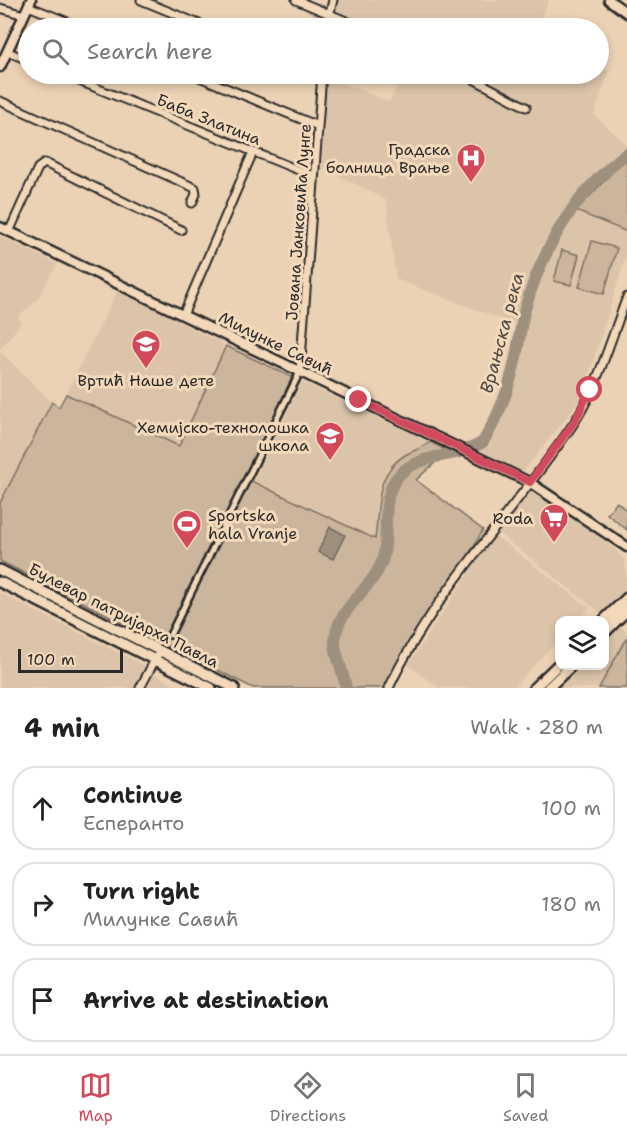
<!DOCTYPE html>
<html lang="en">
<head>
<meta charset="utf-8">
<style>
  :root { --surface:#fff; --page:#f2f2f2; --text:#222; --muted:#767676; --line:#e0e0e0; --accent:#d1495b }
  body { margin:0; font-family:"Shantell Sans",sans-serif; background:var(--page); color:var(--text) }
  .controls { position:absolute; right:18px; bottom:18px; display:grid; overflow:hidden; border-radius:12px; box-shadow:0 3px 9px #0003 }
  .controls button { width:54px; height:54px; display:grid; place-items:center; padding:0; border:0; border-bottom:2px solid var(--line); background:var(--surface); color:var(--text); font:30px sans-serif }
  .scale { position:absolute; left:18px; bottom:15px; width:105px; box-sizing:border-box; padding-left:6px; border:3px solid #2b2b2b; border-top:0; font-size:16px; line-height:21px; white-space:nowrap; color:#2b2b2b; -webkit-text-stroke:4px #f3d9ba; paint-order:stroke }
  .stop { position:absolute; width:18px; height:18px; margin:-14px; border:4px solid #d1495b; border-radius:50%; background:#fff }
  .stop.end { background:#d1495b; border-color:#fff; box-shadow:0 2px 6px #0008 }
  .list { margin:0; padding:0; list-style:none }
  h2 { display:flex; justify-content:space-between; align-items:center; height:78px; margin:0; padding:0 24px; font-size:26px }
  h2 small { font-size:20px; font-weight:400; color:var(--muted) }
  .list li { display:grid; grid-template-columns:39px 1fr auto; gap:18px; align-items:center; box-sizing:border-box; height:84px; margin:0 12px 12px; padding:0 12px; border:2px solid var(--line); border-radius:24px }
  .list b { display:block; font-size:22px; white-space:nowrap }
  .list p { margin:0; font-size:20px; white-space:nowrap; color:var(--muted) }
  .list em { font-size:20px; font-style:normal; color:var(--muted) }
  .icon { flex:none; width:33px; height:33px; fill:none; stroke:currentColor; stroke-width:2; stroke-linecap:round; stroke-linejoin:round }
  .map { position:relative; flex:none; width:627px; height:688px; overflow:hidden }
  .search { position:absolute; background:var(--surface); box-shadow:0 3px 9px #0003; left:18px; right:18px; top:18px; height:66px; display:flex; align-items:center; gap:15px; box-sizing:border-box; padding:0 21px; border-radius:33px; color:var(--muted); font-size:22px }
  .sheet { height:366px; background:var(--surface) }
  nav { display:flex; justify-content:space-around; align-items:center; box-sizing:border-box; height:84px; border-top:2px solid var(--line); background:var(--surface); font-size:16px; color:var(--muted) }
  nav a { display:grid; justify-items:center; gap:3px }
  nav .on { color:var(--accent) }
  .map>svg:first-child { display:block }
  .built { fill:#dbc4a9 }
  .green { fill:#cbb69d; stroke:#7b7064; stroke-width:1.5 }
  .water { fill:#9f907e; stroke:#71685d; stroke-width:1.5 }
  .lines { fill:none; stroke-linecap:round; stroke-linejoin:round }
  .river { stroke:#9f907e; stroke-width:12 }
  .pedestrian-casing { stroke:#2b2b2b; stroke-width:10 }
  .minor-casing { stroke:#2b2b2b; stroke-width:11 }
  .tertiary-casing { stroke:#2b2b2b; stroke-width:13 }
  .secondary-casing { stroke:#2b2b2b; stroke-width:14 }
  .pedestrian { stroke:#f3d9ba; stroke-width:5 }
  .minor { stroke:#f3d9ba; stroke-width:7 }
  .tertiary { stroke:#f3d9ba; stroke-width:8 }
  .secondary { stroke:#f3d9ba; stroke-width:9 }
  .route { stroke:#d1495b; stroke-width:8 }
  .labels { text-anchor:middle; stroke-width:6; stroke-linejoin:round; paint-order:stroke }
  .street-label { font-size:16px; fill:#2b2b2b; stroke:#f3d9ba }
  .poi-label { font-size:16px; fill:#2b2b2b; stroke:#f3d9ba; text-anchor:end }
  .water-label { font-size:18px; font-style:italic; fill:#4e4944; stroke:#f3d9ba }
</style>
</head>
<body>
<div class="map">
<svg width="627" height="688" viewBox="0 0 627 688">
  <rect width="100%" height="100%" fill="#ebd2b4"/>
  <filter id="ink" filterUnits="userSpaceOnUse"><feTurbulence type="fractalNoise" baseFrequency=".0167" numOctaves="2"/><feDisplacementMap in="SourceGraphic" scale="12" xChannelSelector="R" yChannelSelector="G"/><feConvolveMatrix kernelMatrix="1 2 1 2 8 2 1 2 1" color-interpolation-filters="sRGB"/></filter>
  <g filter="url(#ink)">
    <path class="built" d="M337,0H549L541,17L561,28H372L333,11Z
      M599,64L609,71L594,115L626,144L573,200L539,250L514,324L396,279L386,200L322,167L327,76L389,102L404,74H598Z
      M576,211L627,232V253L585,388L574,408L523,472L481,451L489,445L511,396L529,311L545,260L559,233Z
      M0,236L57,264L37,300L18,317L22,322L0,349Z
      M118,290L226,346L179,446L66,394Z
      M0,351L52,402L0,503Z
      M302,382L430,442L422,449L406,454L387,469L379,485L375,540L254,480Z
      M527,490L544,498L615,549L625,560L627,589L601,613L496,531Z
      M494,535L590,608L578,620H560L559,639L513,688H439L408,665Z
      M0,593L147,667L136,688H0Z
      M620,626L627,632V637L599,688H554L578,666H604L605,641Z
      M154,674L182,688H146Z"/>
    <path class="green" d="M627,159V232L576,211L619,165Z
      M592,241L617,248L604,294L579,287Z
      M562,250L579,255L571,285L554,281Z
      M226,346L292,377L245,478L375,539C380,507 373,475 405,455C414,450 422,449 430,442L448,451L416,480L483,530L392,688H253L0,561V503L52,402L59,407L66,394L179,446Z
      M617,502L627,511V530L607,514Z
      M627,637V688H599Z"/>
    <path class="water" d="M330,527L345,535L333,559L318,552Z"/>
    <g class="lines">
      <path class="river" d="M346,688C344,674 336,657 335,644C334,608 374,590 383,558C390,532 379,495 400,474C422,452 458,459 483,442C498,417 509,390 515,361C519,345 520,328 524,312C542,249 574,193 627,153"/>
      <g class="pedestrian-casing">
        <path id="pedestrian" d="M170,635L300,372"/>
      </g>
      <g class="minor-casing">
        <path id="minor" d="M141,0L209,28
          M296,0L363,28
          M28,6L83,28
          M0,8L24,15
          M326,28L333,0
          M8,52L28,60
          M62,74L313,176
          M192,74L318,126
          M464,74L526,107
          M0,101L195,188L196,194L192,203
          M9,232L38,168L45,163L181,230
          M183,315L253,152
          M300,372L322,74
          M140,688L157,656
          M389,688C435,590 514,512 574,423C598,386 611,338 627,297"/>
      </g>
      <g class="tertiary-casing">
        <path id="tertiary" d="M609,0L627,13
          M0,67L31,0
          M0,227L529,482L627,547"/>
      </g>
      <g class="secondary-casing">
        <path id="secondary" d="M0,570L234,688
          M0,582L211,688
          M604,620L627,598
          M604,633L627,610
          M534,688L560,663
          M548,688L571,666"/>
      </g>
      <use href="#pedestrian" class="pedestrian"/>
      <use href="#minor" class="minor"/>
      <use href="#tertiary" class="tertiary"/>
      <use href="#secondary" class="secondary"/>
    </g>
  </g>
  <g class="lines" filter="url(#ink)">
    <path class="route" d="M359,400L530,482L575,421L590,390"/>
  </g>
  <defs>
    <g id="hospital-pin" transform="scale(1.5)"><path d="M0 17L-7.5 6A9.5 9.5 0 1 1 7.5 6Z" fill="#d1495b" stroke="#f3d9ba"/><path d="M-5-5h3v3.5h4V-5h3V5h-3V1.5h-4V5h-3Z" fill="#fff"/></g>
    <g id="school-pin" transform="scale(1.5)"><path d="M0 17L-7.5 6A9.5 9.5 0 1 1 7.5 6Z" fill="#d1495b" stroke="#f3d9ba"/><path d="M0-5L7-2L0 1L-7-2ZM-4 1L0 2.5L4 1V4Q0 6-4 4Z" fill="#fff"/></g>
    <g id="supermarket-pin" transform="scale(1.5)"><path d="M0 17L-7.5 6A9.5 9.5 0 1 1 7.5 6Z" fill="#d1495b" stroke="#f3d9ba"/><path d="M-6-5.5h2.5l.6 2H6L4.5 2H-2.5L-4.4-4H-6ZM-1.5 3.2a1.3 1.3 0 1 0 .1 0ZM3 3.2a1.3 1.3 0 1 0 .1 0Z" fill="#fff"/></g>
    <g id="stadium-pin" transform="scale(1.5)"><path d="M0 17L-7.5 6A9.5 9.5 0 1 1 7.5 6Z" fill="#d1495b" stroke="#f3d9ba"/><path d="M0-5a6.5 5 0 1 0 0 10a6.5 5 0 1 0 0-10ZM-3.5-1.8h7v3.6h-7Z" fill="#fff"/></g>
  </defs>
  <g fill-rule="evenodd">
    <use href="#hospital-pin" x="471" y="158"/>
    <use href="#school-pin" x="146" y="344"/>
    <use href="#school-pin" x="330" y="436"/>
    <use href="#supermarket-pin" x="554" y="518"/>
    <use href="#stadium-pin" x="187" y="524"/>
  </g>
  <g class="labels">
    <g class="street-label">
      <text transform="translate(209 119) rotate(22)" y="6">Баба Златина</text>
      <text transform="translate(298 222) rotate(-86)" y="6">Јована Јанковића Лунге</text>
      <text transform="translate(276 343) rotate(26)" y="6">Милунке Савић</text>
      <text transform="translate(124 615) rotate(27)" y="6">Булевар патријарха Павла</text>
    </g>
    <g class="poi-label">
      <text x="450" y="155">Градска<tspan x="450" dy="18">болница Врање</tspan></text>
      <text x="146" y="386" text-anchor="middle">Вртић Наше дете</text>
      <text x="309" y="433">Хемијско-технолошка<tspan x="309" dy="18">школа</tspan></text>
      <text x="208" y="521" text-anchor="start">Sportska<tspan x="208" dy="18">hala Vranje</tspan></text>
      <text x="533" y="524">Roda</text>
    </g>
    <g class="water-label">
      <text transform="translate(502 333) rotate(-75)" y="6">Врањска река</text>
    </g>
  </g>
</svg>
<div class="controls">
<button><svg class="icon" aria-label="layers" viewBox="0 0 24 24"><path d="M12 4l9 5-9 5-9-5zM3 14l9 5 9-5"/></svg></button>
</div>
<div class="scale">100 m</div>
<div class="stop" style="left:590px;top:390px"></div>
<div class="stop end" style="left:359px;top:400px"></div>
<div class="search"><svg class="icon" aria-label="search" viewBox="0 0 24 24"><circle cx="10" cy="10" r="6"/><path d="M15 15l6 6"/></svg>Search here</div>
</div>
<section class="sheet">
<h2>4 min<small>Walk · 280 m</small></h2>
<ul class="list">
<li><svg class="icon" aria-label="ahead" viewBox="0 0 24 24"><path d="M12 20V5M6 11l6-6 6 6"/></svg><div><b>Continue</b><p>Есперанто</p></div><em>100 m</em></li>
<li><svg class="icon" aria-label="right" viewBox="0 0 24 24"><path d="M7 20v-9h11M14 6l5 5-5 5"/></svg><div><b>Turn right</b><p>Милунке Савић</p></div><em>180 m</em></li>
<li><svg class="icon" aria-label="arrive" viewBox="0 0 24 24"><path d="M6 21V4h12l-3 4 3 4H6"/></svg><div><b>Arrive at destination</b></div></li>
</ul>
</section>
<nav>
<a class="on"><svg class="icon" aria-label="map" viewBox="0 0 24 24"><path d="M3 6l6-2 6 2 6-2v14l-6 2-6-2-6 2zM9 4v14M15 6v14"/></svg>Map</a>
<a><svg class="icon" aria-label="directions" viewBox="0 0 24 24"><path d="M12 3l9 9-9 9-9-9zM9 14v-3h6M13 9l2 2-2 2"/></svg>Directions</a>
<a><svg class="icon" aria-label="saved" viewBox="0 0 24 24"><path d="M7 4h10v16l-5-4-5 4z"/></svg>Saved</a>
</nav>
</body>
</html>
